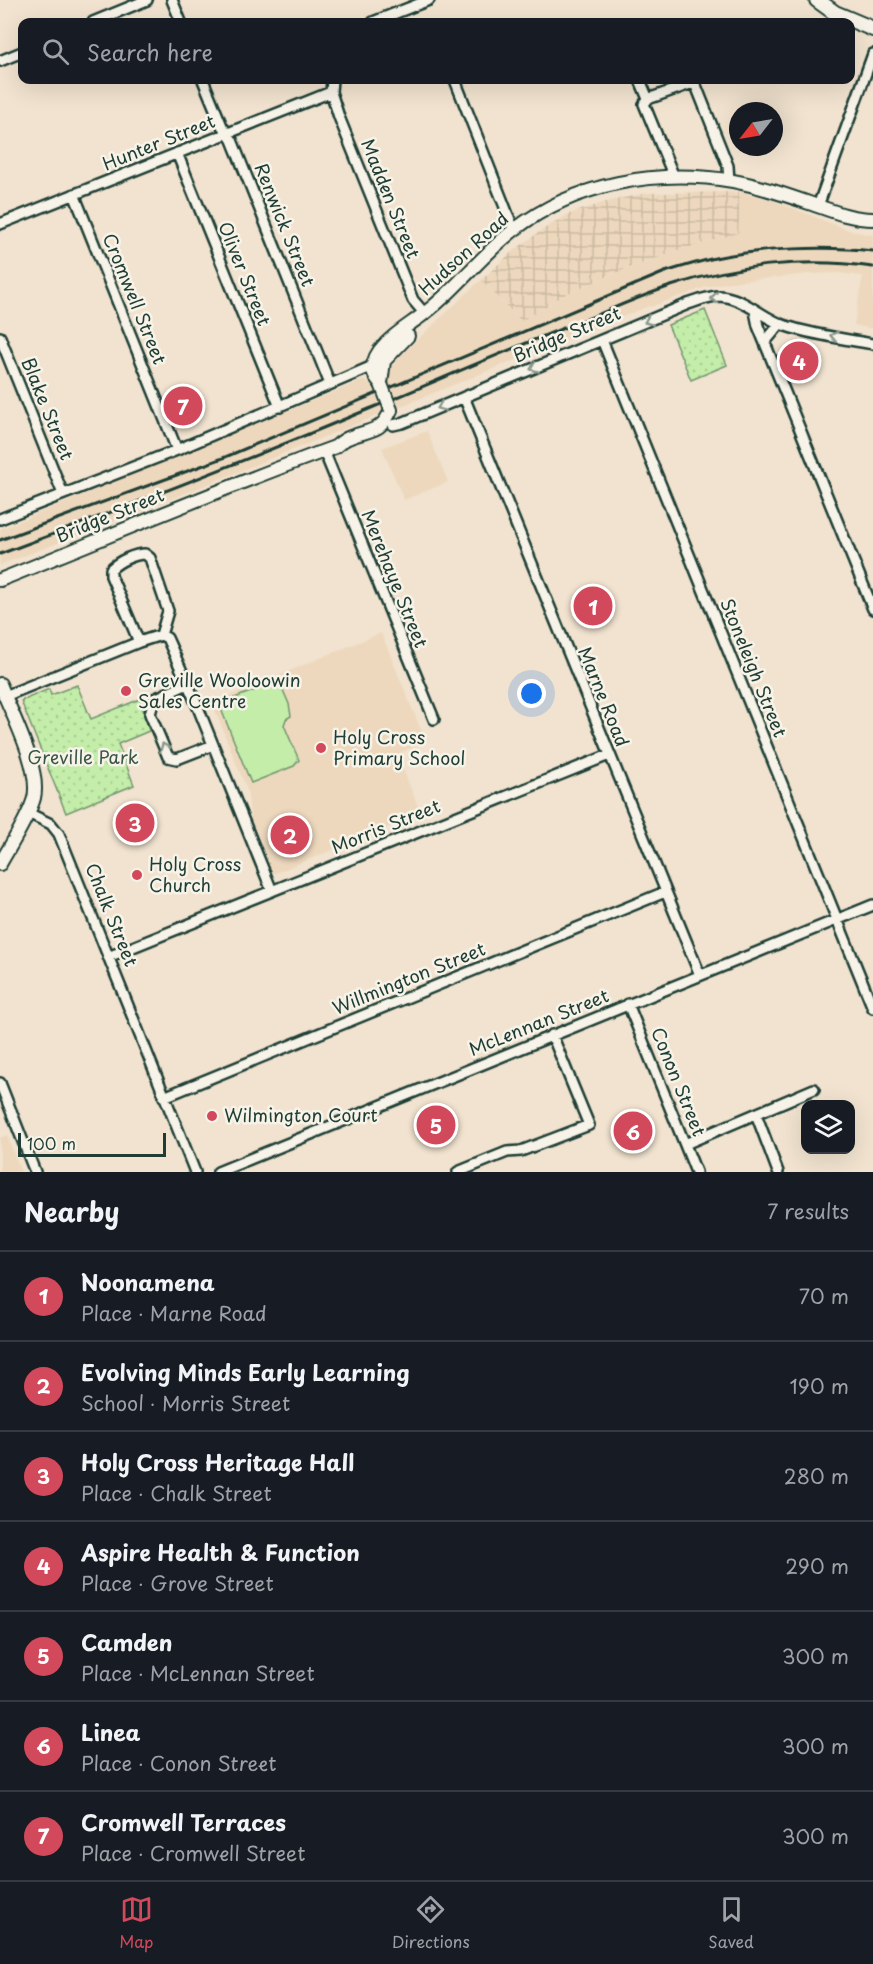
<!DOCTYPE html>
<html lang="en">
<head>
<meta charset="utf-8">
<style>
  :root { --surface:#171b24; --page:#20242c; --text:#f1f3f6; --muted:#9ea1a6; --line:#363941; --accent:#d1495b }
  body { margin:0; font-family:"Playpen Sans",sans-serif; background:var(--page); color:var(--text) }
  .controls { position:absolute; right:18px; bottom:18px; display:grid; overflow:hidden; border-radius:12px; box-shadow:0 6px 24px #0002 }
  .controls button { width:54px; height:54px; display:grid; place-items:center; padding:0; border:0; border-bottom:2px solid var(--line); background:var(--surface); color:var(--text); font:30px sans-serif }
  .compass { position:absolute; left:729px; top:102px; width:54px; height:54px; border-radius:50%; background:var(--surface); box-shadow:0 6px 24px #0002; rotate:239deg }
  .scale { position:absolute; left:18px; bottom:15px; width:148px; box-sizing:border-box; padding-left:6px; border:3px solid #1f3d34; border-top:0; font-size:16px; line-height:21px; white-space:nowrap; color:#1f3d34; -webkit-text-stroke:4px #f7f3e8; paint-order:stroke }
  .you { position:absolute; left:532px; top:694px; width:21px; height:21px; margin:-15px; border:4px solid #fff; border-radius:50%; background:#1a73e8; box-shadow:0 0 0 9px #1a73e833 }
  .badge { display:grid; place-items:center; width:39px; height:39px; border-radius:50%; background:var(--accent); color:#fff; font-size:20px; font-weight:700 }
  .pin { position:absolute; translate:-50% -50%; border:3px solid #fff; box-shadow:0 2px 6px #0006 }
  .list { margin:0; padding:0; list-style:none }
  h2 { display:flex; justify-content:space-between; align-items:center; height:78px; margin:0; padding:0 24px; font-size:26px }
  h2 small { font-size:20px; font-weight:400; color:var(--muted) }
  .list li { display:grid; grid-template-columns:39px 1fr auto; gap:18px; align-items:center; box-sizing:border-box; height:90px; padding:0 24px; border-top:2px solid var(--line) }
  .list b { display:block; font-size:22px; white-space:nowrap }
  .list p { margin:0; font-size:20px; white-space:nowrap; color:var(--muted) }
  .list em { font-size:20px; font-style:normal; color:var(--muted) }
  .icon { flex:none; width:33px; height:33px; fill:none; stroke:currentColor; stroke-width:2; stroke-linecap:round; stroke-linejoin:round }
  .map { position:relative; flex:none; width:873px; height:1172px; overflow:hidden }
  .search { position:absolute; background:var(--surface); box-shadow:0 6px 24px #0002; left:18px; right:18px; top:18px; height:66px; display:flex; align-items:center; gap:15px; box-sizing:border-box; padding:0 21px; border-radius:12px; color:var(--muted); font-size:22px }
  .sheet { height:708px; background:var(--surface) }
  nav { display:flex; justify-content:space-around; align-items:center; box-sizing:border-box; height:84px; border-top:2px solid var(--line); background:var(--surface); font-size:16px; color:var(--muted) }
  nav a { display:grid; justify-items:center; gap:3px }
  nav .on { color:var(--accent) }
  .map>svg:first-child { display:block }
  .built { fill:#edd8bd }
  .industrial { fill:url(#industrial-grid) }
  .green { fill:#c3eda9; stroke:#71956e; stroke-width:1.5 }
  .park { fill:url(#park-dots); stroke:#71956e; stroke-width:1.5 }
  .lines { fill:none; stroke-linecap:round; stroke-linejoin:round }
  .minor-casing { stroke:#1f3d34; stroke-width:14 }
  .major-casing { stroke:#1f3d34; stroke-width:16 }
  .highway-casing { stroke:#1f3d34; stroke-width:18 }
  .minor { stroke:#f7f3e8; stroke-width:9 }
  .major { stroke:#f7f3e8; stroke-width:12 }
  .highway { stroke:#f7f3e8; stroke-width:14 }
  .rail { stroke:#1f3d34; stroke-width:3 }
  .major-bridge-casing { stroke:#1f3d34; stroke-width:16; stroke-linecap:butt }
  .major-bridge { stroke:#f7f3e8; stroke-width:12 }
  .oneway { stroke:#8b988e }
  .poi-dot { fill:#d1495b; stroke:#f7f3e8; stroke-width:2 }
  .labels { text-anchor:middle; stroke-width:5; stroke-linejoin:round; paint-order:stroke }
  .street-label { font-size:18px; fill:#1f3d34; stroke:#f7f3e8 }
  .poi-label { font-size:18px; fill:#1f3d34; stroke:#f7f3e8; text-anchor:start }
  .park-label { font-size:18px; fill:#385746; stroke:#f7f3e8 }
</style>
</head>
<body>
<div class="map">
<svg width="873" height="1172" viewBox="0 0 873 1172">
  <defs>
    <pattern id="industrial-grid" width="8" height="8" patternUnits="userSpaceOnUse" patternTransform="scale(1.5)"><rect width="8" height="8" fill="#edd8bd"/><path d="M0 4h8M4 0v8" fill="none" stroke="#cbbaa3"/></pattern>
    <pattern id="park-dots" width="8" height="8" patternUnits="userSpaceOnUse" patternTransform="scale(1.5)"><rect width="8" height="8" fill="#c3eda9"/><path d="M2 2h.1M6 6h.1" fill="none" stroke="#a7cc92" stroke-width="1.8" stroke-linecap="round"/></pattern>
  </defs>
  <rect width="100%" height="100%" fill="#f1e3cf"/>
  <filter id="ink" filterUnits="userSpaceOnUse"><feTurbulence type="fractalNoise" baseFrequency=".0167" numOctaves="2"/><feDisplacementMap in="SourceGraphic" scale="12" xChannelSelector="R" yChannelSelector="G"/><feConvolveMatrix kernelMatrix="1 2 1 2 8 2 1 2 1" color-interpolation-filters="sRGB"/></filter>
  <g filter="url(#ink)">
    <path class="built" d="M741,192L769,199L851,231L873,235V329L854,325L863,276L839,273L809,274L730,282L706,287L650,307L649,306L399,407L388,381L391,368L400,356L481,280L521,321L566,294L623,270L683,249L737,233Z
      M363,380L371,384L373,387L383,411L381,414L139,512L0,565V529Z
      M427,431L448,482L404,500L382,448Z
      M381,633L426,742L397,754L421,814L273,874L251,819L247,790L212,703Z
      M7,1135L21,1172H0V1138Z"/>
    <path class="industrial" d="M741,192L738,233L683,249L623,270L566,294L521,321L481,280L512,252L542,230L569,214L606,202L646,193Z"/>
    <path class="green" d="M279,681L289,704L291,716L286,719L284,725L299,760L294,766L251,783L219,704Z"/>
    <path class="park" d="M705,310L727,365L691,380L668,325Z
      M77,685L91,719L140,699L149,731L118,744L134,785L66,813L21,701L49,689L51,695Z"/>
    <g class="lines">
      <g class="minor-casing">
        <path id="minor" d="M172,0L181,22
          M93,22L147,0
          M373,22L429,0
          M0,61L22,52
          M203,80L222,126L232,140L330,384
          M332,80L331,92L339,117L413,300L425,314
          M455,80L514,230
          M640,80L648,99
          M177,153L280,407
          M674,177L644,104L648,99L693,83L697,88L728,166L729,181
          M74,194L177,450
          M818,206L873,54
          M0,224L331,92
          M755,311L758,326L873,609
          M0,337L63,494
          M602,340L873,1008
          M765,342L780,324
          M464,397L700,975
          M393,425L402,423L688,304C698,301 708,296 719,296C744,297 763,319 786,326C814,335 844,339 873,344
          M324,451L434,719
          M0,519L177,450L373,366
          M139,642L111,576V569C119,561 134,554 145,554L150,558L168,611L161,635
          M188,684L154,699L150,714L168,757L177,759L213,745
          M5,696L139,642L161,635L167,638L197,705L272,891
          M28,813L51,824L59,834L195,1172
          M108,957L609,755
          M628,1004L696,1172
          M0,1083L35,1172
          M164,1097L665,892
          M756,1114L778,1172
          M685,1144L814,1089
          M218,1172L873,905
          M458,1172L507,1152L521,1151L589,1125L552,1035"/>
      </g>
      <g class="major-casing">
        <path id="major" d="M381,384C378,380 373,375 373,369C372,348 402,330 417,319C453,294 479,257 514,230C575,183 657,168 733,181C760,186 786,195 812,204C832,211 852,219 873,219
          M381,384L384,361L408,336
          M0,580C112,535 222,488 335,447C339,444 343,440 348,438C368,429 381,434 391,410
          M0,684C11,713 41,768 34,798C29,817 10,846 0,864"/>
      </g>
      <g class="highway-casing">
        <path id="highway" d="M817,0L835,13L873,29"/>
      </g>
      <use href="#minor" class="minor"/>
      <use href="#major" class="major"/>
      <use href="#highway" class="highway"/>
      <path class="rail" d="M0,540L223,458L665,272C681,267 698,262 715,258C760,248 827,246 873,251
        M0,554C124,508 247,460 369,409C439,380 509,349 579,322C610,310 640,296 671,286C734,265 807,257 873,267"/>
      <g class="major-bridge-casing">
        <path id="major-bridge" d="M381,384L391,410"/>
      </g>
      <use href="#major-bridge" class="major-bridge"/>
    </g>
    <defs><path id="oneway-chevron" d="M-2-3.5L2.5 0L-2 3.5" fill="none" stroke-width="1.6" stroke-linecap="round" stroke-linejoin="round" transform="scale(1.5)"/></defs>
    <g class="oneway">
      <use href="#oneway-chevron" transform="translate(714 298) rotate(177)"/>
      <use href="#oneway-chevron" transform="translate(648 321) rotate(157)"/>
      <use href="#oneway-chevron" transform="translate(834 336) rotate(-168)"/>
      <use href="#oneway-chevron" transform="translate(534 368) rotate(158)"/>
      <use href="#oneway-chevron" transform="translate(441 407) rotate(157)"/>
      <use href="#oneway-chevron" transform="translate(164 747) rotate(-112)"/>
    </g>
  </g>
  <g class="poi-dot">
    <circle cx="126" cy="691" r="6"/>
    <circle cx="321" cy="748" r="6"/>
    <circle cx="137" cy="875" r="6"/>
    <circle cx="212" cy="1116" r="6"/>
  </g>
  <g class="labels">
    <g class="street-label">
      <text transform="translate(159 143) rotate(-22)" y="6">Hunter Street</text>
      <text transform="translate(390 199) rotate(68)" y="6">Madden Street</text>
      <text transform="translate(284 225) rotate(68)" y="6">Renwick Street</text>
      <text transform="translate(464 254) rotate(-42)" y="6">Hudson Road</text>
      <text transform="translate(244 274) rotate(68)" y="6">Oliver Street</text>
      <text transform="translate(134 299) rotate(68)" y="6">Cromwell Street</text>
      <text transform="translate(567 335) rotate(-23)" y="6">Bridge Street</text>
      <text transform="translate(47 409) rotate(68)" y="6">Blake Street</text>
      <text transform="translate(110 516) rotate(-22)" y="6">Bridge Street</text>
      <text transform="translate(394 579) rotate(68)" y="6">Merehaye Street</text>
      <text transform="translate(753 668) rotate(68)" y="6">Stoneleigh Street</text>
      <text transform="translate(603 697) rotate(68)" y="6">Marne Road</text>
      <text transform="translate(386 827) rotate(-22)" y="6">Morris Street</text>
      <text transform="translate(111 915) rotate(68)" y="6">Chalk Street</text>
      <text transform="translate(409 979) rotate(-22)" y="6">Willmington Street</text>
      <text transform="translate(539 1023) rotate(-22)" y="6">McLennan Street</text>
      <text transform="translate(678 1082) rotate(68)" y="6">Conon Street</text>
    </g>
    <g class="poi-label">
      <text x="138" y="687">Greville Wooloowin<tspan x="138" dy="21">Sales Centre</tspan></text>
      <text x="333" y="744">Holy Cross<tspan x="333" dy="21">Primary School</tspan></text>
      <text x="149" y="871">Holy Cross<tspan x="149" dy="21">Church</tspan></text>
      <text x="224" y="1122">Wilmington Court</text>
    </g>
    <g class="park-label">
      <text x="83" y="764">Greville Park</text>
    </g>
  </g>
</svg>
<div class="controls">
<button><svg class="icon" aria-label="layers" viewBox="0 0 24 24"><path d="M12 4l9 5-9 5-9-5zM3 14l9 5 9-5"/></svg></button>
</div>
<svg class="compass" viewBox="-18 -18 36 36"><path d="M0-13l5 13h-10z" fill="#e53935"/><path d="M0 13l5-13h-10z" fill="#9ea1a6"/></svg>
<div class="scale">100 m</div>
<div class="you"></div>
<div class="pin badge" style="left:593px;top:606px">1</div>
<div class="pin badge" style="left:290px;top:835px">2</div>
<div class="pin badge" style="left:135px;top:823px">3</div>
<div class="pin badge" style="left:799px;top:361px">4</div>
<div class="pin badge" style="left:436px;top:1125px">5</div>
<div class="pin badge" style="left:633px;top:1131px">6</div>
<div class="pin badge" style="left:183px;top:406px">7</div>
<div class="search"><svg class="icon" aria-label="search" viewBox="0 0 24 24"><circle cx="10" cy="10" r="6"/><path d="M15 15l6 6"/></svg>Search here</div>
</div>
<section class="sheet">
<h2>Nearby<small>7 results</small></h2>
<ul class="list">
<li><span class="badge">1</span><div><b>Noonamena</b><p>Place · Marne Road</p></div><em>70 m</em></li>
<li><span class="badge">2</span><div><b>Evolving Minds Early Learning</b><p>School · Morris Street</p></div><em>190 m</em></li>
<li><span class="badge">3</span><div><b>Holy Cross Heritage Hall</b><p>Place · Chalk Street</p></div><em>280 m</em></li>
<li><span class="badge">4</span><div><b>Aspire Health &amp; Function</b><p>Place · Grove Street</p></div><em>290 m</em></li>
<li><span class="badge">5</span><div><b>Camden</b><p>Place · McLennan Street</p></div><em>300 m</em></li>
<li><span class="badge">6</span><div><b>Linea</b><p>Place · Conon Street</p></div><em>300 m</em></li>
<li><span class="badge">7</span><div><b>Cromwell Terraces</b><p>Place · Cromwell Street</p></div><em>300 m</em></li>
</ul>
</section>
<nav>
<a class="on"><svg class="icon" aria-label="map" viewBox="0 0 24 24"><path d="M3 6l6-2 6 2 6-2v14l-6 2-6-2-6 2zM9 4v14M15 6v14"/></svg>Map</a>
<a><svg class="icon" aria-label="directions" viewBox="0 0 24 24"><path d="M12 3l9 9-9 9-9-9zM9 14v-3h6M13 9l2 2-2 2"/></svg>Directions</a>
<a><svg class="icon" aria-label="saved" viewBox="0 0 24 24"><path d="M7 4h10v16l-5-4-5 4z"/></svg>Saved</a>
</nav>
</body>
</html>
